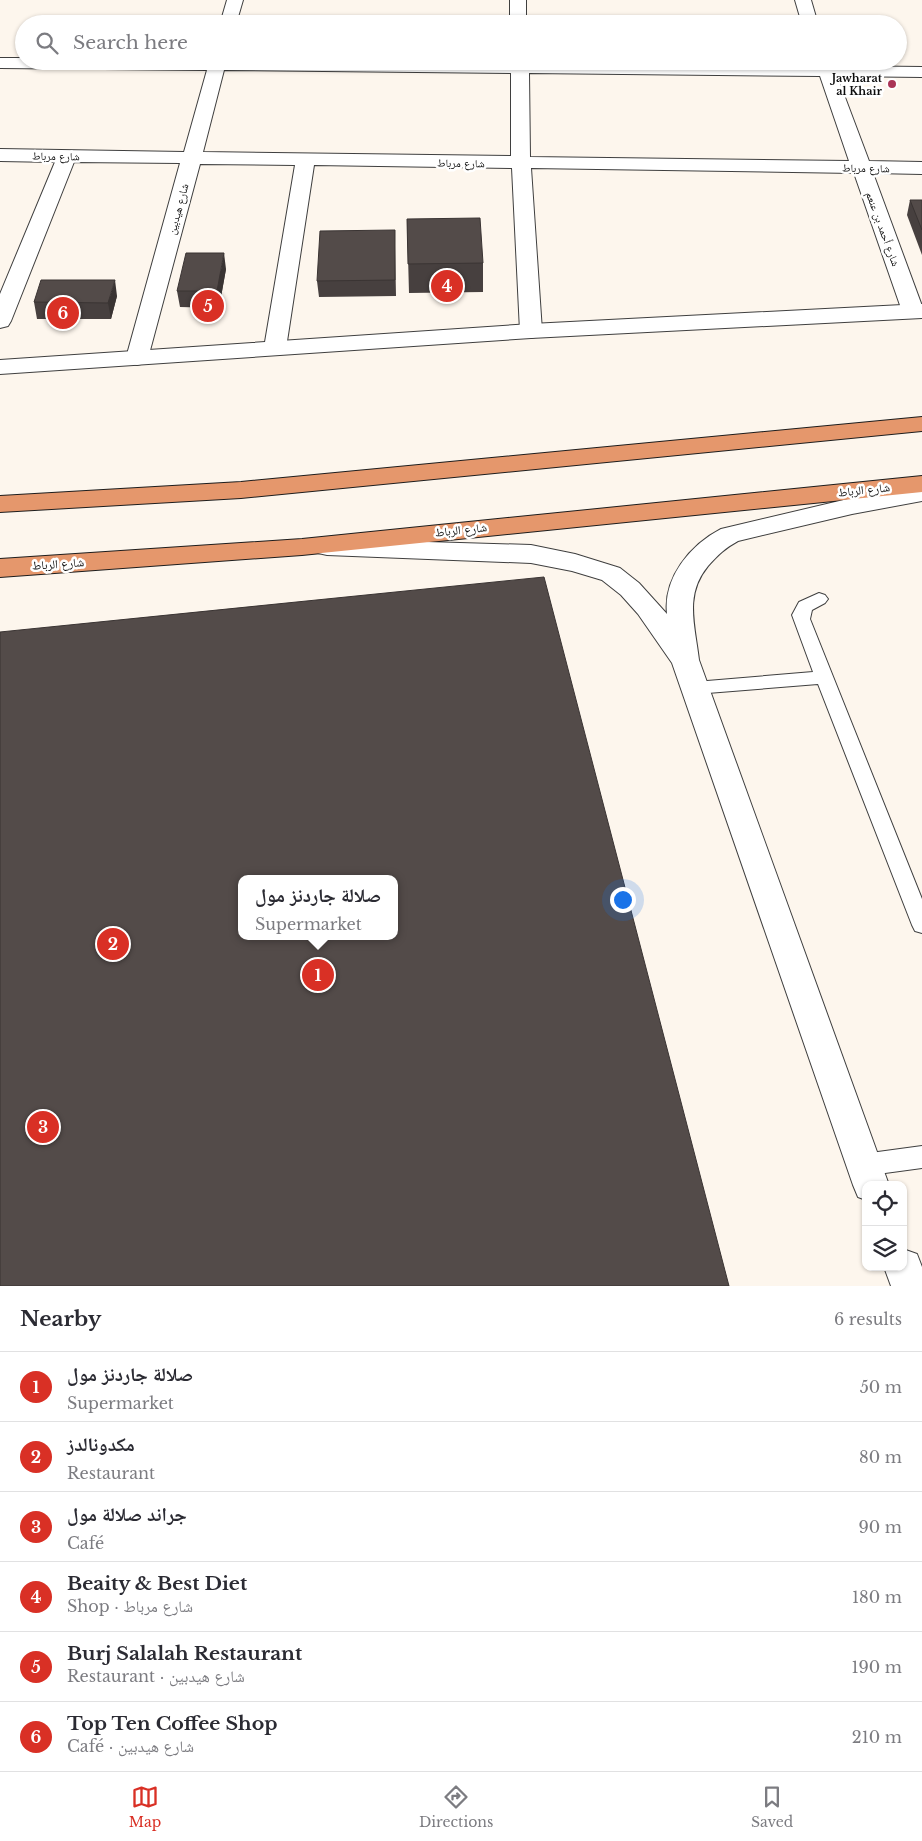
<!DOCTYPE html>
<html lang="en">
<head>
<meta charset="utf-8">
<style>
  :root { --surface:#fff; --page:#f7f7f7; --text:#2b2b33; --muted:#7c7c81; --line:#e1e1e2; --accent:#d93025 }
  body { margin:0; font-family:"Libre Baskerville","Noto Naskh Arabic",serif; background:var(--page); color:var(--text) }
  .controls { position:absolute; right:15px; bottom:15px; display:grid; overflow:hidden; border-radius:10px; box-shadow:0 1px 4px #0004 }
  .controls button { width:45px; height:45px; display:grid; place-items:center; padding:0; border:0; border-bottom:1px solid var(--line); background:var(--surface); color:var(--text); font:25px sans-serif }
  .you { position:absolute; left:622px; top:899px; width:18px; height:18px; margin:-12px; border:4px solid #fff; border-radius:50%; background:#1a73e8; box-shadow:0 0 0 8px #1a73e833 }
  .badge { display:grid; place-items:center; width:32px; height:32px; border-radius:50%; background:var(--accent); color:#fff; font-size:16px; font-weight:700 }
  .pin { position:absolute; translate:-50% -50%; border:2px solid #fff; box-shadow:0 1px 5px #0006 }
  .popup { position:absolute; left:238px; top:875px; width:160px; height:65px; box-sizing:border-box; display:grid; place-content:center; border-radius:10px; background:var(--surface); filter:drop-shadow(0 1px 4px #0005); font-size:16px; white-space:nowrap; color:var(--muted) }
  .popup b { font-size:19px; color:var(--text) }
  .popup::after { content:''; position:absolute; left:50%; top:100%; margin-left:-10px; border:10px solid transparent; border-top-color:var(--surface) }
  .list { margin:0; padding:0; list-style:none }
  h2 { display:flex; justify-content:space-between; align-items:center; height:65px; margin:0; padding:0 20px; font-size:21px }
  h2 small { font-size:16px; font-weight:400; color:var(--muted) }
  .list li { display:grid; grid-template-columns:32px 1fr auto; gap:15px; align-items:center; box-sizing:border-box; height:70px; padding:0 20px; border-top:1px solid var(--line) }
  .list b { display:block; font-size:19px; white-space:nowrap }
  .list p { margin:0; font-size:16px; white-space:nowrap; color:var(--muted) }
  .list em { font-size:16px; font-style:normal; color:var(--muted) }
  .icon { flex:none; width:28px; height:28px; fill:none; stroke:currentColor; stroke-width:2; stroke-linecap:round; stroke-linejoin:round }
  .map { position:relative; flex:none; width:922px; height:1286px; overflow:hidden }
  .search { position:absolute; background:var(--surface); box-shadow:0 1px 4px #0004; left:15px; right:15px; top:15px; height:55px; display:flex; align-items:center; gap:12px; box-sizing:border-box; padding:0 18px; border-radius:28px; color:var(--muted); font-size:19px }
  .sheet { height:485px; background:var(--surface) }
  nav { display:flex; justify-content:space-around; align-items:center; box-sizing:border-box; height:70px; border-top:1px solid var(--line); background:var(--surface); font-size:14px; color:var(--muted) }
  nav a { display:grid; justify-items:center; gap:2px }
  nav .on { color:var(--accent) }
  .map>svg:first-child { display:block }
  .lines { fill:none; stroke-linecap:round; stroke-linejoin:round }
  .service-casing { stroke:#3f3f3f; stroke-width:2 }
  .minor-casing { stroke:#3f3f3f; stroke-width:2 }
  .tertiary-casing { stroke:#3f3f3f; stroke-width:2 }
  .trunk-casing { stroke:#1d1d1d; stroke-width:2 }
  .service { fill:#fff; fill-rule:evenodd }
  .minor { fill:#fff; fill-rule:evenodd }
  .tertiary { fill:#fff; fill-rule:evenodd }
  .trunk { fill:#e5976c; fill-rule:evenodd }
  .wall { fill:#47403f }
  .shaded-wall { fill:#3a3433 }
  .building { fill:#534b49; stroke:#3a3433; fill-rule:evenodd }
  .poi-dot { fill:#aa3557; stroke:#fff; stroke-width:2 }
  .labels { text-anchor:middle; stroke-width:5; stroke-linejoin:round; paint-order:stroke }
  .far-poi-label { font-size:11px; font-weight:bold; fill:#0c0c0c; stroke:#fff; text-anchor:end }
  .far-street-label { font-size:11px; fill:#0c0c0c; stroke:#fff }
  .street-label { font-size:12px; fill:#0c0c0c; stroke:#fff }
</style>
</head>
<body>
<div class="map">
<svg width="922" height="1286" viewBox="0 0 922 1286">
  <rect width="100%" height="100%" fill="#fdf6ed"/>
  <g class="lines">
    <g class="service-casing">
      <path id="service" d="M819,593L825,595L828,599L825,603L812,610L810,619L922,899V933L915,931L912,925L818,684L695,694L689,693L686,688L689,683L695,682L813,672L792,615L799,602Z
        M922,1146V1168L863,1176L855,1173L851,1165L855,1157L863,1154Z"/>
    </g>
    <g class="minor-casing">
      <path id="minor" d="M227,0H243L236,24H220Z
        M510,0H526V24H510Z
        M795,0H811L818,24H802Z
        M0,58H24V61H529V63L816,66L814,61H832L834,66L922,67V77L837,76L869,161L922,162V174L873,173L922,306V314L913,318L905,316L902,311L854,173L531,168L542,331L539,336L531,338L523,336L520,331L512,168L314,165L286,348L283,353L275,355L267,353L264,348L295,165L200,164L148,358L145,363L137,365L129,363L126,358L180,163L74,162L11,321L8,326L0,328V294L55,162L0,161V149L184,152L207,70L0,68ZM224,70L511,73V156L203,152ZM529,73L820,76L849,161L530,157Z"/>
    </g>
    <g class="tertiary-casing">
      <path id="tertiary" d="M922,304V318L531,338L0,374V360L531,324Z
        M922,485V501L852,514L738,541C725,548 718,555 708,566C684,595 695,625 699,660L889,1185H866V1200L858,1197L853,1185L672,663L638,614L621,595L602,580L572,571L531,563L327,555L318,553L314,547L318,541L327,539L531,545L575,554L620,568L639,583L667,614C663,578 690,545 721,529L852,498Z
        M903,1249L917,1254L922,1267V1286H891L884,1267H903Z"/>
    </g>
    <g class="trunk-casing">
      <path id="trunk" d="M922,417V431L241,498L0,512V496L241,482Z
        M922,476V492L302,555L0,577V559L302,539Z"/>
    </g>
    <use href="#service" class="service"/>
    <use href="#minor" class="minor"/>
    <use href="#tertiary" class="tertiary"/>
    <use href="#trunk" class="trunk"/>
  </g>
  <path class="wall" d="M910,200H922V255L907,215Z
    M407,219L483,263V292L409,293Z
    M395,246L396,296L319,297L317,281Z
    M226,269L219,308L180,307L177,291Z
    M117,296L111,319H37L34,302Z"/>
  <path class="shaded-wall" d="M224,253L226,269L219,308L217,291Z
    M115,280L117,296L111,319L108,303Z"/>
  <path class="building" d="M910,200H922V230Z
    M480,218L483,263L408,264L407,219Z
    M395,230V280L317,281L320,231Z
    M186,253H224L217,291H177Z
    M41,280H115L108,303L34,302Z
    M544,577L729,1286H0V632ZM242,879H394V936H242Z"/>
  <circle class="poi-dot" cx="892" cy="84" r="5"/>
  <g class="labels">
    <g class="far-poi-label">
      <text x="882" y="82">Jawharat<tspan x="882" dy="13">al Khair</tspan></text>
    </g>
    <g class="far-street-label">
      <text transform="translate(56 156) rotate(1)" y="4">شارع مرباط</text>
      <text transform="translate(461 163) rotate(1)" y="4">شارع مرباط</text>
      <text transform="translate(866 168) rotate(1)" y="4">شارع مرباط</text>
      <text transform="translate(178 209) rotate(-75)" y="4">شارع هيدبين</text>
      <text transform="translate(883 229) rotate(70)" y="4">شارع أحمد بن عنعم</text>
    </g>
    <g class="street-label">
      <text transform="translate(864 490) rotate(-6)" y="4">شارع الرباط</text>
      <text transform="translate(461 530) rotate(-6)" y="4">شارع الرباط</text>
      <text transform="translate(58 564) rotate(-4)" y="4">شارع الرباط</text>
    </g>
  </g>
</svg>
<div class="controls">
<button><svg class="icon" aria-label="locate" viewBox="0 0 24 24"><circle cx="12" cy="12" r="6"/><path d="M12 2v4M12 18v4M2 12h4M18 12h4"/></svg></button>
<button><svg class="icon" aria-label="layers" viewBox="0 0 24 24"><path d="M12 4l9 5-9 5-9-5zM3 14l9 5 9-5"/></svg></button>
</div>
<div class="you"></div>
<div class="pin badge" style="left:318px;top:975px">1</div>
<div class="popup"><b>صلالة جاردنز مول</b>Supermarket</div>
<div class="pin badge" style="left:113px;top:944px">2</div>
<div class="pin badge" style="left:43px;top:1127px">3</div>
<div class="pin badge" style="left:447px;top:286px">4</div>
<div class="pin badge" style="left:208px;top:306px">5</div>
<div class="pin badge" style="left:63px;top:313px">6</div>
<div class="search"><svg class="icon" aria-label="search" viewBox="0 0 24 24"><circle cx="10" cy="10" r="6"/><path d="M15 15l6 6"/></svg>Search here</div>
</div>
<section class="sheet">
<h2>Nearby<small>6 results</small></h2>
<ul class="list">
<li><span class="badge">1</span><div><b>صلالة جاردنز مول</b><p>Supermarket</p></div><em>50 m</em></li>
<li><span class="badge">2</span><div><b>مكدونالدز</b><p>Restaurant</p></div><em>80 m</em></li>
<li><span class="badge">3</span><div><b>جراند صلالة مول</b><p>Café</p></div><em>90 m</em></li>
<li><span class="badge">4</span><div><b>Beaity &amp; Best Diet</b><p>Shop · شارع مرباط</p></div><em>180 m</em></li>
<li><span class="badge">5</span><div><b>Burj Salalah Restaurant</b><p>Restaurant · شارع هيدبين</p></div><em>190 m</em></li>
<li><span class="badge">6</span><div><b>Top Ten Coffee Shop</b><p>Café · شارع هيدبين</p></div><em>210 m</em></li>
</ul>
</section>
<nav>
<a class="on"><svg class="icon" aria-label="map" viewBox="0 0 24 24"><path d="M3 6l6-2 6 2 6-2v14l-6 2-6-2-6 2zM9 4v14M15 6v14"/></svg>Map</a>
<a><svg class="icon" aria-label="directions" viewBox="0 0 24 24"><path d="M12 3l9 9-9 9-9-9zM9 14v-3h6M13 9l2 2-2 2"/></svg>Directions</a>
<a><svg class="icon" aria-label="saved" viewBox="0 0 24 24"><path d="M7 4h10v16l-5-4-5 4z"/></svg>Saved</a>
</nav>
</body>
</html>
